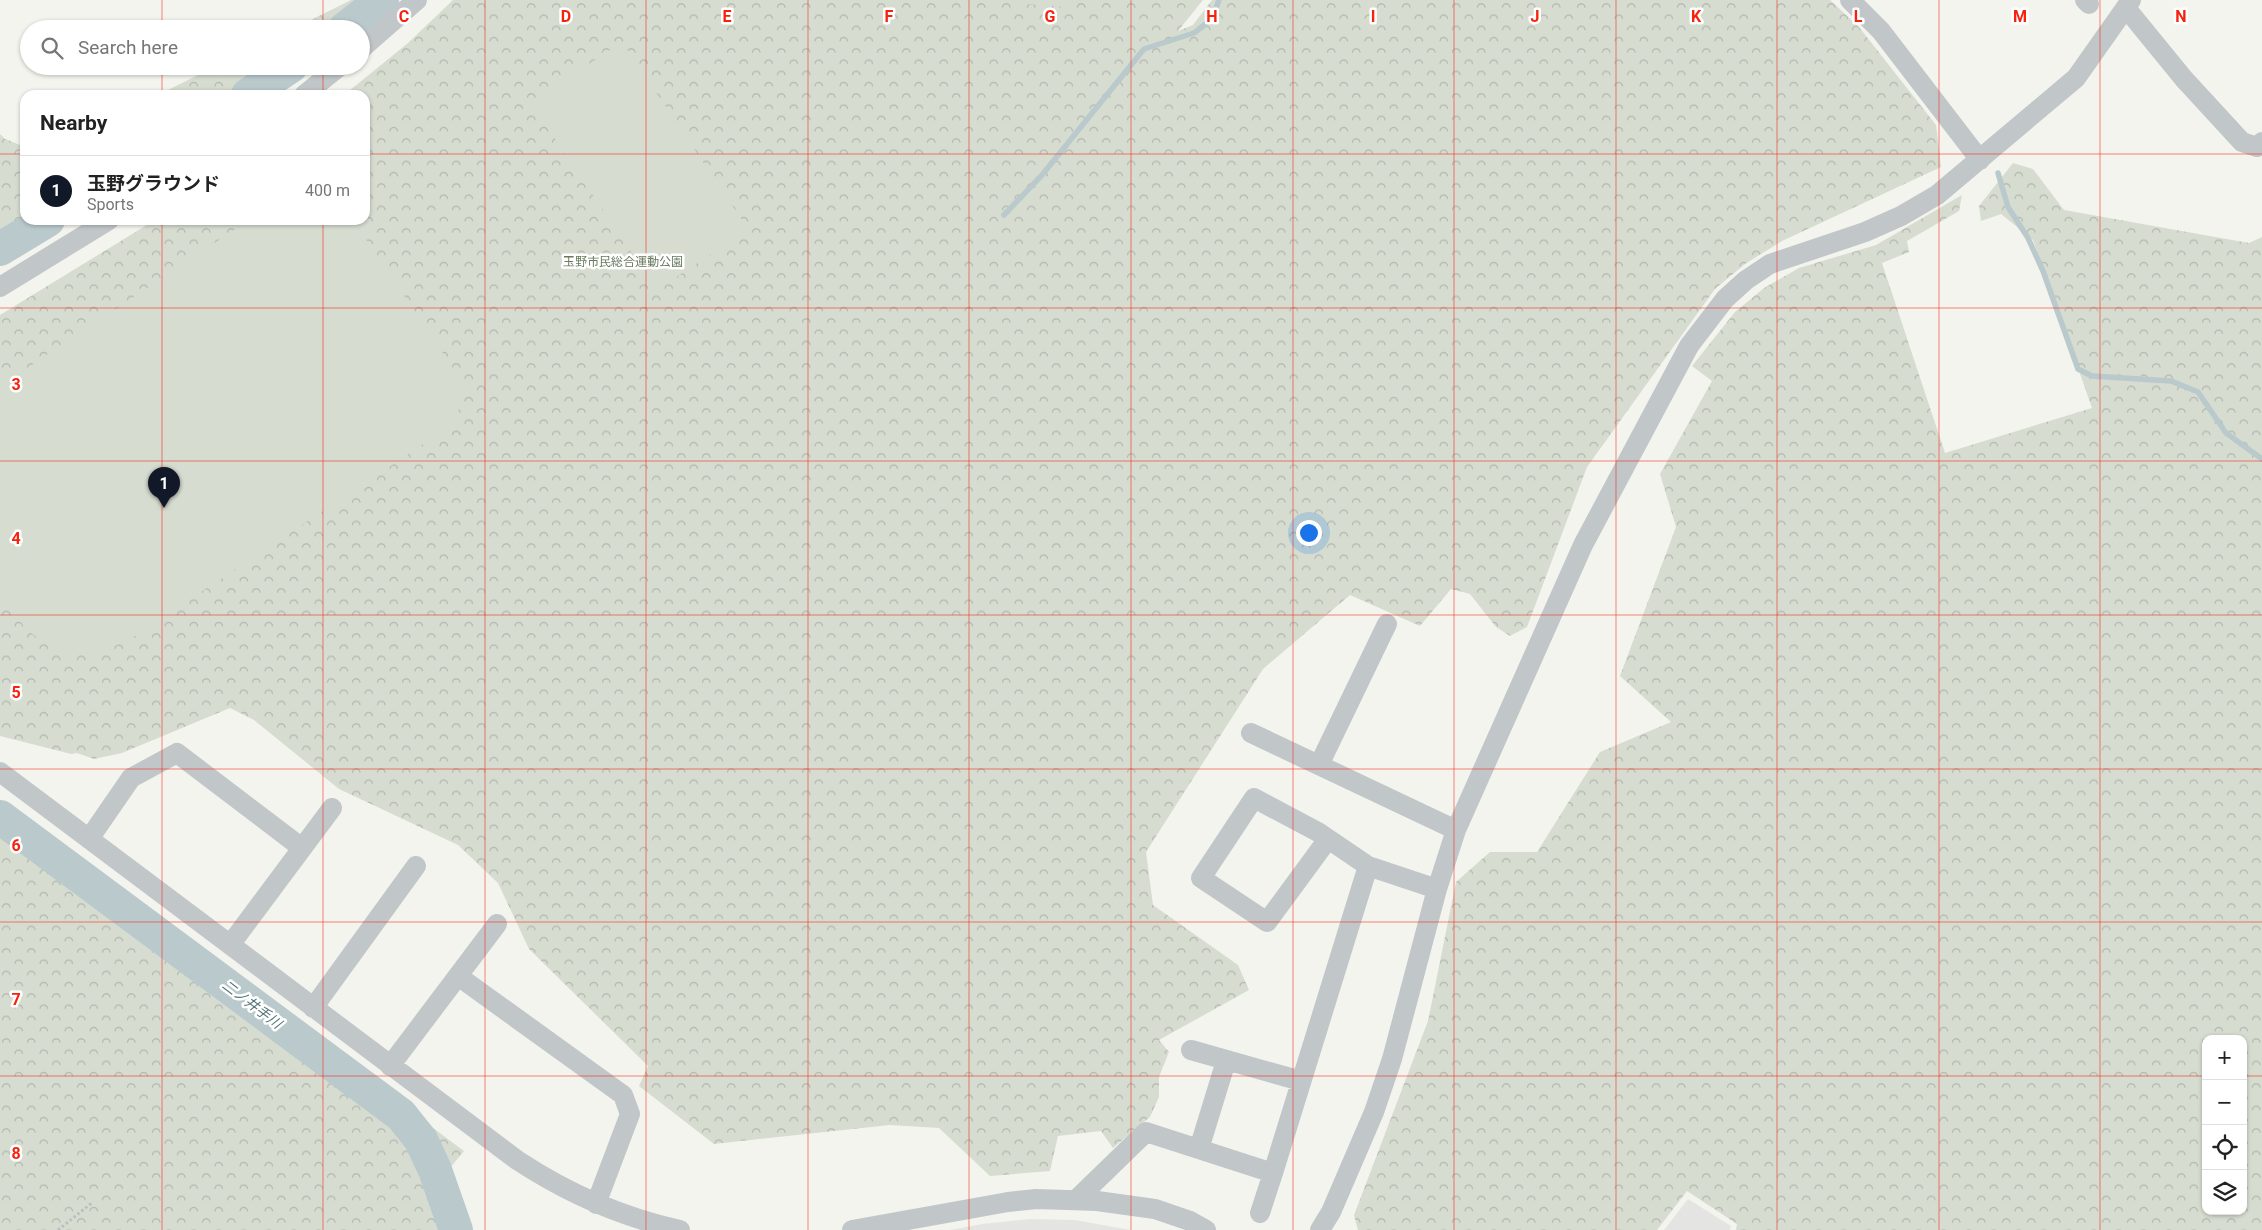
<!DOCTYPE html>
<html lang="en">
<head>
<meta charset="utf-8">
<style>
  :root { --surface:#fff; --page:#f2f2f2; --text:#222; --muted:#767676; --line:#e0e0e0; --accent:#111827 }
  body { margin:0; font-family:Roboto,"Noto Sans JP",sans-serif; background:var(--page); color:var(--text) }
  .controls { position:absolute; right:15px; bottom:15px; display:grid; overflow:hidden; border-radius:10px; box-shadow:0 1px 4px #0004 }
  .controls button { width:45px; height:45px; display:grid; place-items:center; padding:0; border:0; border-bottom:1px solid var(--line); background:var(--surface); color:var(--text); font:25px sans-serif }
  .you { position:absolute; left:1308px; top:532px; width:18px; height:18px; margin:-12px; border:4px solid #fff; border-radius:50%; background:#1a73e8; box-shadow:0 0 0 8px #1a73e833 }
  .badge { display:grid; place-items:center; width:32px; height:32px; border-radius:50%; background:var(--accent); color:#fff; font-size:16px; font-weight:700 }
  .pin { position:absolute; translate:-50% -41px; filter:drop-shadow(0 1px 2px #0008) }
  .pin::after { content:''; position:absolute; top:26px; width:18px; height:15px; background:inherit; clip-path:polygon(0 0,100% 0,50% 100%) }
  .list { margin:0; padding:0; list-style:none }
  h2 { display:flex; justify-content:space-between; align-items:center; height:65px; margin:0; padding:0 20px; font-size:21px }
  h2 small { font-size:16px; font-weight:400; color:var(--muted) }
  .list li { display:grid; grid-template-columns:32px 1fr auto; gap:15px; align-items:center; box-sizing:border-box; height:70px; padding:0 20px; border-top:1px solid var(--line) }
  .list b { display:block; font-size:19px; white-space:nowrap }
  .list p { margin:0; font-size:16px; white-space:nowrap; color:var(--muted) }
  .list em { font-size:16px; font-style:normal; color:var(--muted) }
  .icon { flex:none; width:28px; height:28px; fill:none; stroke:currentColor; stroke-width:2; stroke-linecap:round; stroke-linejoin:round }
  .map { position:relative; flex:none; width:2262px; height:1230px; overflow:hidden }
  .search { position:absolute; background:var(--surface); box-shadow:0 1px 4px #0004; left:20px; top:20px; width:350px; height:55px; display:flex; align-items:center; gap:12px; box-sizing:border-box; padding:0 18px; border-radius:28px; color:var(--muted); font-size:19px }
  .panel { position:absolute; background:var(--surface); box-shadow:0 1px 4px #0004; left:20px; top:90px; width:350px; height:135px; border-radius:15px }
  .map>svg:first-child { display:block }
  .built { fill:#e4e5e3 }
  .forest { fill:url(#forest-crowns); fill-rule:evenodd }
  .pitch { fill:#d6dcd0 }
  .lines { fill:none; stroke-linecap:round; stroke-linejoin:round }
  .stream { stroke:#b9c9cc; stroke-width:5.5 }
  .river { stroke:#b9c9cc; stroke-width:34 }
  .path { stroke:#bcbfc1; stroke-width:3; stroke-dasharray:2.5 2.5; stroke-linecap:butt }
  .minor { stroke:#c1c6c9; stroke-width:20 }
  .grid { fill:none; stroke:#f5220e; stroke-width:1; stroke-opacity:0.55 }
  .labels { text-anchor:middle; stroke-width:5; stroke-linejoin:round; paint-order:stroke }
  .park-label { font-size:12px; fill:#687a5f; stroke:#fff }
  .water-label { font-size:14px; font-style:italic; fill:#56767b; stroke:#fff }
  .grid-label { font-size:16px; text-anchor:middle; font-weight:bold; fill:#f5220e; stroke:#fff; stroke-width:5; stroke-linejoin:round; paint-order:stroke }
</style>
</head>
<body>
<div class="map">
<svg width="2262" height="1230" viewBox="0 0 2262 1230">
  <defs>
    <pattern id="forest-crowns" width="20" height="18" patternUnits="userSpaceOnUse" patternTransform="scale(1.25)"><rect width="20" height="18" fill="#d6dcd0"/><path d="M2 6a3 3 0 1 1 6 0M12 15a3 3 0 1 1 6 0" fill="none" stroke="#b1b7ae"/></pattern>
  </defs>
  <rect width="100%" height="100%" fill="#f4f4ef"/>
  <path class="built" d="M1688,1199L1731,1226L1730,1230H1664Z
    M1031,1219L1075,1220L1131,1230H950L982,1224Z"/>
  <path class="forest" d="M351,0H379L380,3L352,29H293Z
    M453,0H1203L1178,31L1193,25L1212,0H1830L1859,27L1936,125L1941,167L1782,241L1745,264L1715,289L1587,467L1527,627L1510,636L1496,627L1470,594L1451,589L1420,626L1350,595L1263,669L1146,852L1153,905L1238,965L1249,990L1159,1040L1169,1052L1159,1077V1097L1150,1117L1113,1148L1101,1131L1058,1136L1050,1171L990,1176L939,1128L890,1125L714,1144L639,1086L648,1066L529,949L498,883L458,845L339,789L254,720L230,708L122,753L94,759L77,753L71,754L0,736V315L155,220H365V95H344L408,43Z
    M216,66H305L266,95H158Z
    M0,134L5,139L25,147V220H66L0,259Z
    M2013,163L2033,169L2064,210L2249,243L2262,237V1230H1736L1737,1224L1687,1191L1657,1230H1358L1354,1215L1428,1021L1456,882L1490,852H1537L1600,752L1671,722L1620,676L1676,527L1660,474L1712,381L1692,366L1735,312L1764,288L1799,268L1876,245L1962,195L1959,211L1907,241L1909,252L1882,263L1945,453L2092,408L2033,240L2001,214L1981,221L1979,206ZM2206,1039H2243V1211H2206Z
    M0,806L464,1151L435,1186L463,1230H0Z"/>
  <path class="pitch" d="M965,0H1081L1070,7Z
    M622,42L748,229L657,290L531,103Z
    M249,220H353L465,386L455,423L129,640L104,650L86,653L63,650L41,641L25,628L0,592V386Z"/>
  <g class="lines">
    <path class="stream" d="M1998,173L2008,207L2028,238L2043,271L2078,369L2092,376L2171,381L2198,392L2226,433L2262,459
      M1004,215L1042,175L1144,49L1194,33L1212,19L1219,0"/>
    <path class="river" d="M345,29L382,0
      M248,95L291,66
      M0,249L48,220
      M0,817L401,1115L421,1140L435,1170L456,1230"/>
    <path class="path" d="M58,1230L93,1202"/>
    <path class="minor" d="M1850,0L1881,31L1980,160
      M2085,0L2089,4
      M2126,8L2184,79L2242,142L2257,147L2262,142
      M361,49L417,0
      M304,95L340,66
      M0,287L109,220
      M1251,733L1456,830
      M1319,765L1387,624
      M0,772L517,1160C567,1193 621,1217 680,1230
      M89,839L131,778L177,753L302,848
      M1328,839L1267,922L1201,878L1254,798L1318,832L1368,866
      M230,945L332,808
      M458,976L623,1095L630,1114L596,1204
      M313,1008L416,866
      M1191,1050L1301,1081
      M390,1066L497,924
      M1199,1149L1226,1061
      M1273,1173L1368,866L1437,889
      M1076,1200L1146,1132L1273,1173L1260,1213
      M852,1230L1008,1202L1036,1199L1097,1201L1155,1209L1190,1221L1206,1230
      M1320,1230L1331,1212L1374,1112L1392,1059L1437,889L1456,830L1583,545L1689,346L1725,299L1746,280L1770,264L1865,232L1901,216L1937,195L2076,78L2131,0"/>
  </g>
  <path class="grid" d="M162,0V29M323,0V29M485,0V1230M646,0V1230M808,0V1230M969,0V1230M1131,0V1230M1293,0V1230M1454,0V1230M1616,0V1230M1777,0V1230M1939,0V1230M2100,0V1230M162,66V95M323,66V95M0,154H25M365,154H2262M162,220V1230M323,220V1230M0,308H2262M0,461H2262M0,615H2262M0,769H2262M0,922H2262M0,1076H2206M2243,1076H2262"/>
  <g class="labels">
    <g class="park-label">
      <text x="623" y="266">玉野市民総合運動公園</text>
    </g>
    <g class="water-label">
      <text transform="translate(252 1004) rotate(37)" y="5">二ノ井手川</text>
    </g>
  </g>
  <g class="grid-label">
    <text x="404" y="22">C</text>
    <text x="566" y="22">D</text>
    <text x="727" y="22">E</text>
    <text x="889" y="22">F</text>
    <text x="1050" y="22">G</text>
    <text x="1212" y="22">H</text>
    <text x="1373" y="22">I</text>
    <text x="1535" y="22">J</text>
    <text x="1696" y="22">K</text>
    <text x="1858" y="22">L</text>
    <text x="2020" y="22">M</text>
    <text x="2181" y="22">N</text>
    <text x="16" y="390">3</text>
    <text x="16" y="544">4</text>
    <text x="16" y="698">5</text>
    <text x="16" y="851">6</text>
    <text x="16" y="1005">7</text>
    <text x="16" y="1159">8</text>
  </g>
</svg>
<div class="controls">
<button>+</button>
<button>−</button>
<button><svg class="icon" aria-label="locate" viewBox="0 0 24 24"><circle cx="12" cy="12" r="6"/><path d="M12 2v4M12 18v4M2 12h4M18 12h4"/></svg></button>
<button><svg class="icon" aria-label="layers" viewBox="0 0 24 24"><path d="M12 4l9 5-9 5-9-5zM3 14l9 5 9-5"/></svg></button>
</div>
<div class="you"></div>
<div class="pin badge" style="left:164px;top:508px">1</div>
<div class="search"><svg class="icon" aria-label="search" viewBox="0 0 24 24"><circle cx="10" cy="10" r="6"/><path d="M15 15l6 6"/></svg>Search here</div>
<section class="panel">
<h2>Nearby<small></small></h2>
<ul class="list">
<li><span class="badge">1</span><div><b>玉野グラウンド</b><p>Sports</p></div><em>400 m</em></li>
</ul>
</section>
</div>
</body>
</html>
